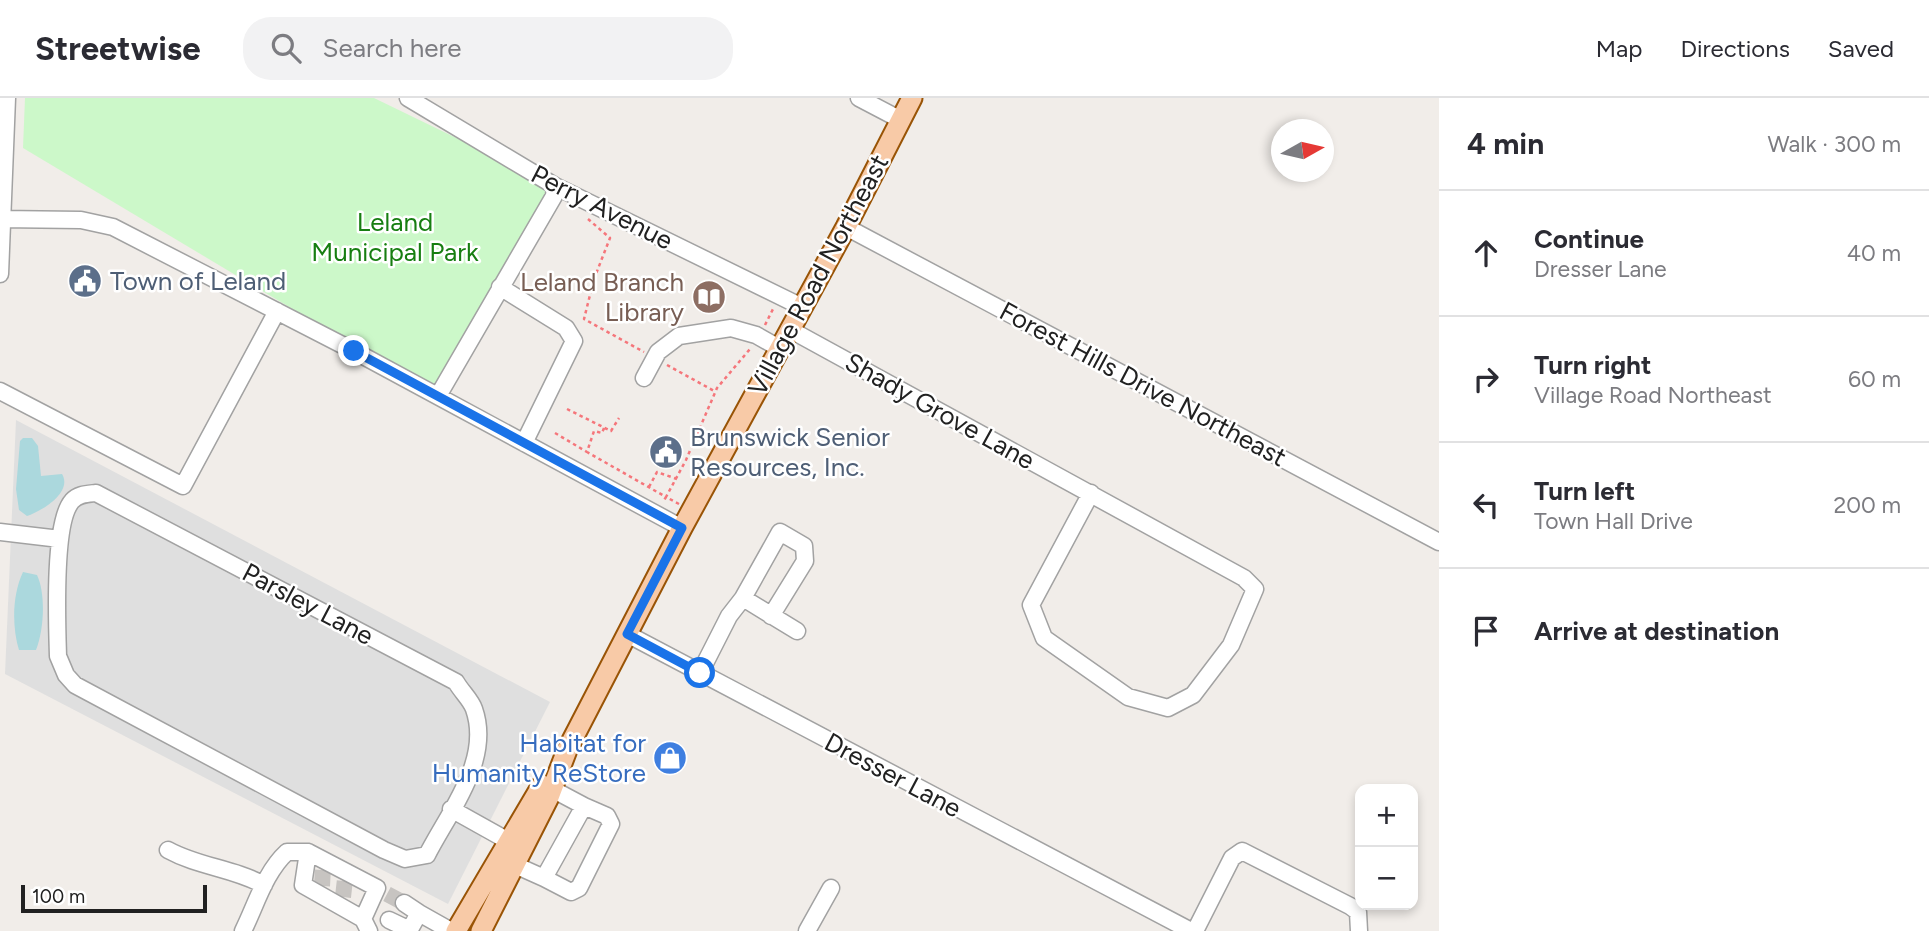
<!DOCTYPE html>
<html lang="en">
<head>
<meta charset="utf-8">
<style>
  :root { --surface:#fff; --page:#f2f2f3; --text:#2b2b33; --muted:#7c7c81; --line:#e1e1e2 }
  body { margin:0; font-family:Figtree,sans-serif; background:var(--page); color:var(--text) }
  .controls { position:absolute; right:21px; bottom:21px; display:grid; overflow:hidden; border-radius:14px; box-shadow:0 4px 10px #0003 }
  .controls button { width:63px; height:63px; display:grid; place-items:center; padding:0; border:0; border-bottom:2px solid var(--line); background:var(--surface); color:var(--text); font:35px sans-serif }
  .compass { position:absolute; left:1271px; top:21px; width:63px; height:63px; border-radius:50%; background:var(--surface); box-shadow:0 4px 10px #0003; rotate:82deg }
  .scale { position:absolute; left:21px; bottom:18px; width:186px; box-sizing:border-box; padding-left:7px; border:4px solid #212121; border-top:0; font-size:19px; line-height:24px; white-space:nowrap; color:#212121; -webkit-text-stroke:5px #fff; paint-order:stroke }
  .stop { position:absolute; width:21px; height:21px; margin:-16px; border:5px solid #1a73e8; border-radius:50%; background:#fff }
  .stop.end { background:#1a73e8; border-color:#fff; box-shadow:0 2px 7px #0008 }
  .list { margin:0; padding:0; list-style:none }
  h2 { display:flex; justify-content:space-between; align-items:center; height:91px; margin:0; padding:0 28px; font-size:30px }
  h2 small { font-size:23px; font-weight:400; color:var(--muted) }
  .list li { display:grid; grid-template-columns:46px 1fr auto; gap:21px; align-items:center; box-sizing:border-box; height:126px; padding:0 28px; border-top:2px solid var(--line) }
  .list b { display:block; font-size:26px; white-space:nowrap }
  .list p { margin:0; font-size:23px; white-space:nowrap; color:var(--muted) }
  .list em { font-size:23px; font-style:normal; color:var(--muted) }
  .icon { flex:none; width:38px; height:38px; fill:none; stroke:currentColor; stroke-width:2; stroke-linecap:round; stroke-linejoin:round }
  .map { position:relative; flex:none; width:1439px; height:833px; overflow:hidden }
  header { display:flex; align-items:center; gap:42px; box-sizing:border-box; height:98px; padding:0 35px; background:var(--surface); border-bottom:2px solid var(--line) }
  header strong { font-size:33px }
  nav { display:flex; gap:38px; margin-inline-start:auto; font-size:24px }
  .search { width:490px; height:63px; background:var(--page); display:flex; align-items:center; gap:18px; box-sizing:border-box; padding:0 24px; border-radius:28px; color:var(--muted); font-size:26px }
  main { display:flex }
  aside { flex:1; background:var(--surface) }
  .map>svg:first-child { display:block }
  .residential { fill:#dfdfdf }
  .park { fill:#ccf8c9 }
  .water { fill:#abd8dd }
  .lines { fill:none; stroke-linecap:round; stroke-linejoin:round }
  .minor-tunnel { stroke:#c7c4c1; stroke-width:16; stroke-dasharray:16 8; stroke-linecap:butt }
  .minor-casing { stroke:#a2a2a2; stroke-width:19 }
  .major-casing { stroke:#995406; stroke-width:23 }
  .path { stroke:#f5767b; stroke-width:2.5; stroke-dasharray:3.5 3.5; stroke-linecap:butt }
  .minor { stroke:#fff; stroke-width:16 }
  .major { stroke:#f8caa7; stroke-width:19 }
  .route { stroke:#1a73e8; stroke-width:9 }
  .labels { text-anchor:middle; stroke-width:5; stroke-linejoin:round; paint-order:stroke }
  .street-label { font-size:26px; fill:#212121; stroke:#fff }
  .park-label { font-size:26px; fill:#177e11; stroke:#fff }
  .service-label { font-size:26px; fill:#4e5e75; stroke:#fff; text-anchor:start }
  .education-label { font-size:26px; fill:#785e54; stroke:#fff; text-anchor:end }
  .shop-label { font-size:26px; fill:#366cbe; stroke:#fff; text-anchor:end }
</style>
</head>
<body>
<header>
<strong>Streetwise</strong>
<div class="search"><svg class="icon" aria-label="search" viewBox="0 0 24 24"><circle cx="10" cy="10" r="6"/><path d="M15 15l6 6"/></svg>Search here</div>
<nav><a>Map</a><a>Directions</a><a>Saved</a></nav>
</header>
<main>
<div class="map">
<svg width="1439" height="833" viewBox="0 0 1439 833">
  <rect width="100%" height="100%" fill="#f1ede9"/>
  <path class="residential" d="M16,322L550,604L448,806L5,576Z"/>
  <path class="park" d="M25,0H374L555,88L438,298L23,50Z"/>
  <path class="water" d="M23,340H32L38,348L41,378L62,376C73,394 42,413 27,418L19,412L16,391L20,343Z
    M23,474L37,477C46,496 44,532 36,552H19C12,529 12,497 23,474Z"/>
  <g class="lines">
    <path class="minor-tunnel" d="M322,788L323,769
      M387,796L404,805
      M343,799L345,781"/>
    <g class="minor-casing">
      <path id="minor" d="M408,0L555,88L800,208
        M859,0L901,22
        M0,121L81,122L113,129L354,253L682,430
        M846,129L1439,444
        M0,176L7,0
        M500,189L566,230L574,243L524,345
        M789,231L1244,480L1255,491L1231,547L1193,597L1168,610L1128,599L1044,540L1031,507L1091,395
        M644,280L658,254L679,238L731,230L756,237L779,250
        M0,293L183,388L277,213
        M438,298L554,98L555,88
        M96,395L456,584C461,593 471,602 474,611C492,662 449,714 427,757L405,761L384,752L75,587L66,577L58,558C57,526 53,424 72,403C78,396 87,396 96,395Z
        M0,434L60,441
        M743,500L780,434L804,448L805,463L771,518
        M627,536L1191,833
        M700,575L729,518L743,500L797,533
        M451,711L519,749
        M168,752C199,769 233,770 264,787
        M308,754L303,787L363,821
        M515,767L544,780L584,708L552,691
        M544,780L571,794L579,790L611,726L607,718L584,708
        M404,805L419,815
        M389,822L410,832
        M243,833C256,807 265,774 287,754H308L377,790L363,821L369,833
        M409,833L419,815L451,833
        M807,833L831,790
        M1195,833L1232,760L1242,753L1350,808L1358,814L1359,833"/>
    </g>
    <g class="major-casing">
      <path id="major" d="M456,833L542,687
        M481,833L549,699L567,652L682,430L846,129L912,0"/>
    </g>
    <path class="path" d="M588,121L610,140L594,181L584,221L644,254
      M765,227L773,211
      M667,267L716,294
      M567,311L611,333L619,320
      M604,330L602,335L594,333L587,354L666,399L663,404
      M555,335L587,354
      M649,389L657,374L677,381
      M679,406L666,399L686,362L717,290L750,251"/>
    <use href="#minor" class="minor"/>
    <use href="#major" class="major"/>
  </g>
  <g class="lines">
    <path class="route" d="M354,253L682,430L627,536L700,575"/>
  </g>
  <defs>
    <g id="civic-disc" transform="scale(1.75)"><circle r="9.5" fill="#5c6f8a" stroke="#fff"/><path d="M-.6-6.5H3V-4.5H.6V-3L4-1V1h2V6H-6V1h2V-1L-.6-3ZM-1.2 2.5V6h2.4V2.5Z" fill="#fff"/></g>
    <g id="library-disc" transform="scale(1.75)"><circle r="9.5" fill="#8d6e63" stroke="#fff"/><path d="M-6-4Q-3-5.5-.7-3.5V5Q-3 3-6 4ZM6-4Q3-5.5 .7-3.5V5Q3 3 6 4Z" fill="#fff"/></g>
    <g id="shop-disc" transform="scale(1.75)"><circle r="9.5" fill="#3f7fe0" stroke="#fff"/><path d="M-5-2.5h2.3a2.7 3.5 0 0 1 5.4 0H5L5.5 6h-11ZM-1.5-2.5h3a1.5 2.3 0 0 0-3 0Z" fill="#fff"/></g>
  </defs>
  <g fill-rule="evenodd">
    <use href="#civic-disc" x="85" y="183"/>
    <use href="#library-disc" x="709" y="199"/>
    <use href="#civic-disc" x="666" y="354"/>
    <use href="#shop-disc" x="670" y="660"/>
  </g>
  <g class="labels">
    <g class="street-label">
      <text transform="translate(602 109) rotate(27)" y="9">Perry Avenue</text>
      <text transform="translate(818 177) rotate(-62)" y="9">Village Road Northeast</text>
      <text transform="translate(1143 286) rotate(28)" y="9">Forest Hills Drive Northeast</text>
      <text transform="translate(940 313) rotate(29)" y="9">Shady Grove Lane</text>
      <text transform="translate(308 506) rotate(28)" y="9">Parsley Lane</text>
      <text transform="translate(893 677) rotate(28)" y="9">Dresser Lane</text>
    </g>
    <g class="park-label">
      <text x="395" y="133">Leland<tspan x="395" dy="30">Municipal Park</tspan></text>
    </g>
    <g class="service-label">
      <text x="110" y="192">Town of Leland</text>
      <text x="690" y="348">Brunswick Senior<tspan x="690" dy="30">Resources, Inc.</tspan></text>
    </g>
    <g class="education-label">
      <text x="684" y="193">Leland Branch<tspan x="684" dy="30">Library</tspan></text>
    </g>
    <g class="shop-label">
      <text x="646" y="654">Habitat for<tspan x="646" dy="30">Humanity ReStore</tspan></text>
    </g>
  </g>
</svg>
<div class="controls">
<button>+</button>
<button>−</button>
</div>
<svg class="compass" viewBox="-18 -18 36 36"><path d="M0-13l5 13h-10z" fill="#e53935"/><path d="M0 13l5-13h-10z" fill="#7c7c81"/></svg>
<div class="scale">100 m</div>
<div class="stop" style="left:700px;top:575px"></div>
<div class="stop end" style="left:354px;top:253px"></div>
</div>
<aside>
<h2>4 min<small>Walk · 300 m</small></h2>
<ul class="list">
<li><svg class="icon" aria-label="ahead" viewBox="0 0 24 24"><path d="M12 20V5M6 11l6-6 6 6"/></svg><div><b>Continue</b><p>Dresser Lane</p></div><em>40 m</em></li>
<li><svg class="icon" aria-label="right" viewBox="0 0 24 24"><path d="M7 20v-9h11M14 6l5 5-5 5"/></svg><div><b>Turn right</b><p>Village Road Northeast</p></div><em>60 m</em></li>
<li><svg class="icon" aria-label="left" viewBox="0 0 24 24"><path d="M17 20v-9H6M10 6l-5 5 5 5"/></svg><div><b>Turn left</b><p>Town Hall Drive</p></div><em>200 m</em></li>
<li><svg class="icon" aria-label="arrive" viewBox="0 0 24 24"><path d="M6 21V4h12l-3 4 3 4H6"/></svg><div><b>Arrive at destination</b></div></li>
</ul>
</aside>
</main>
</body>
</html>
